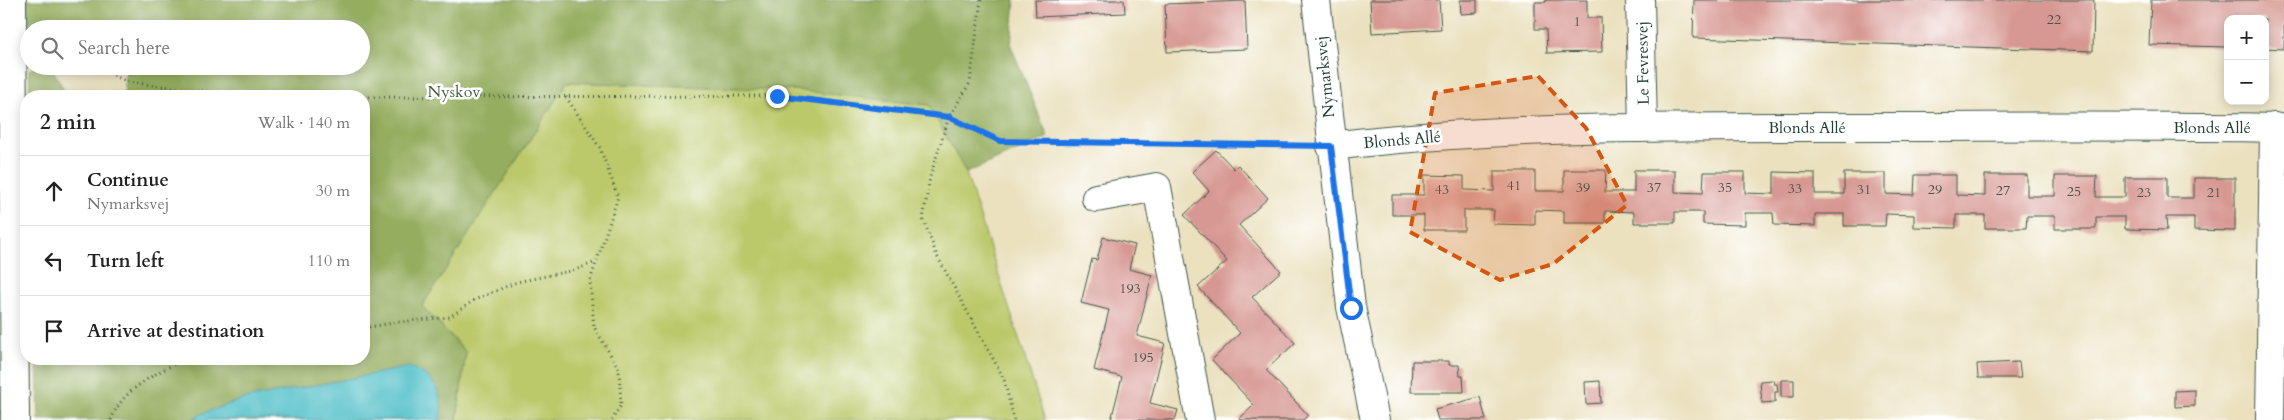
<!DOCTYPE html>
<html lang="en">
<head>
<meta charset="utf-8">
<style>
  :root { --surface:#fff; --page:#f6f6f6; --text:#222; --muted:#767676; --line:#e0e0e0 }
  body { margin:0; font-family:Cardo,serif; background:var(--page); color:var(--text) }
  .controls { position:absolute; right:15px; top:15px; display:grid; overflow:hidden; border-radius:10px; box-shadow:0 2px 12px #0003 }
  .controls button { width:45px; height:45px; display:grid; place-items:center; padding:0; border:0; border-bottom:1px solid var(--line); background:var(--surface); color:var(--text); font:25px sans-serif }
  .stop { position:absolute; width:15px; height:15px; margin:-11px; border:4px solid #1a73e8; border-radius:50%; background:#fff }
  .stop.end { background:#1a73e8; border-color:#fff; box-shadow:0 1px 5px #0008 }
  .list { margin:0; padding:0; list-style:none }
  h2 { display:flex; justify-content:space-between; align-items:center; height:65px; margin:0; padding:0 20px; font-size:21px }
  h2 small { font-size:16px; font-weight:400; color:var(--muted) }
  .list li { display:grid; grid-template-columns:32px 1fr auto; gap:15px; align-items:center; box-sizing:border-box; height:70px; padding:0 20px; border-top:1px solid var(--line) }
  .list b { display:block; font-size:19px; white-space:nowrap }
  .list p { margin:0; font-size:16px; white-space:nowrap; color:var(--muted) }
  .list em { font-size:16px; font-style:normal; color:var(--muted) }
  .icon { flex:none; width:28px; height:28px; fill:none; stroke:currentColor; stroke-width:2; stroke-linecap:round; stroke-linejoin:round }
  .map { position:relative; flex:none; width:2284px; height:420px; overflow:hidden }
  .search { position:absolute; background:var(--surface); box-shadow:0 2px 12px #0003; left:20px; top:20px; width:350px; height:55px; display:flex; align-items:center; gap:12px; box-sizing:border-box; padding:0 18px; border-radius:28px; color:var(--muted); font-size:19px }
  .panel { position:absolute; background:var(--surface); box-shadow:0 2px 12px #0003; left:20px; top:90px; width:350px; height:275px; border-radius:20px }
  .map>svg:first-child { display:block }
  .green { fill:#bbc96b; stroke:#6d8350 }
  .forest { fill:#94ad5f; stroke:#5a754a }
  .water { fill:#51bfc8; stroke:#387e7e }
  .building { fill:#d79792 }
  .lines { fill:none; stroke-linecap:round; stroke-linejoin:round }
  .minor-casing { stroke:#3e5649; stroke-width:30 }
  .path { stroke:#3e5649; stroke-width:3; stroke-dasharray:1 4; stroke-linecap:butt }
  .minor { stroke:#fff; stroke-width:28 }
  .route { stroke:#1a73e8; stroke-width:6 }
  .marked { fill:#d45610; fill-opacity:0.2; stroke:#d45610; stroke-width:4; stroke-dasharray:10 6; stroke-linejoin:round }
  .labels { text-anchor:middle; stroke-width:5; stroke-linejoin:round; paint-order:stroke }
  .number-label { font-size:14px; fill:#4d544c }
  .street-label { font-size:16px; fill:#1f3d34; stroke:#fff }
  .park-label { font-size:16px; fill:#466042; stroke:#fff }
</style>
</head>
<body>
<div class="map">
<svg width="2284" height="420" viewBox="0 0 2284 420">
  <rect width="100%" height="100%" fill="#fff"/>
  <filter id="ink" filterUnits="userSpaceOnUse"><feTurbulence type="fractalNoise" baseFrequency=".02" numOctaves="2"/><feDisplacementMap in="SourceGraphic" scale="10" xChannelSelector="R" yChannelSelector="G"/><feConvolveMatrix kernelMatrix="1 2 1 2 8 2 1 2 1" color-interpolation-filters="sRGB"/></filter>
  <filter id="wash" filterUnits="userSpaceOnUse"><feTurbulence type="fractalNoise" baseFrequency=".0096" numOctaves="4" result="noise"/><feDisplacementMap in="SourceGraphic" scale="20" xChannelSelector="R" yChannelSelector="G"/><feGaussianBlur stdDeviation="1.12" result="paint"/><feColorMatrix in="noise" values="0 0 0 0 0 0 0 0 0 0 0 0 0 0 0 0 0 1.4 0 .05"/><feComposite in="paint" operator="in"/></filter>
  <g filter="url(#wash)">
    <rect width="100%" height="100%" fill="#ebe1bf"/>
    <path class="green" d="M567,82L795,90L929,105L966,173L1045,420H457L466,352L422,306Z"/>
    <path class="forest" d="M25,0H1015L1011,46L1048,137L966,173L929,105L795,90L567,82L422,306L466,352L457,420H39L37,359H364V96H124L126,66H361V29H84L72,19L25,29Z
      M42,66H51L67,96H30L29,70Z"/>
    <path class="water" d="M409,367C434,376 445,393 440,420H191L201,414L243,399Z"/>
    <g id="blocks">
      <path class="building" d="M1035,0H1124L1125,13L1036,17Z
        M1370,0H1439L1441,29L1372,33Z
        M1460,0H1477V13L1461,14Z
        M1546,0H1587V18L1601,17L1602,52L1547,53L1546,29H1535V2H1546Z
        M1694,0H2094L2093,51L1693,38Z
        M2151,0H2284V49L2265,48V19H2228V47L2149,45Z
        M1245,1L1247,49L1167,52L1165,4Z
        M1216,150L1234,169L1238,165L1268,198L1239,225L1281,271L1252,297L1295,343L1266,370L1308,415L1303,420H1238L1254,405L1212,360L1240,333L1198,287L1227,261L1184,215L1209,191L1192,172Z
        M1564,170H1606L1605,192H1634V170H1675V192L1703,193L1704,172H1745V193L1774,194V172L1815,173V194H1844V173H1886V194L1914,195L1915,175H1956V195L1985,196V175H2027V196H2055V176H2097L2096,197H2125V177H2167V198H2194V178H2235V231L2194,230V217H2166L2167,230L2125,229V217H2096V229H2055V216H2027L2026,228H1985V215H1956V228L1914,227V215L1886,214L1885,226H1844V214H1815V226L1774,225L1773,213H1745V225L1703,224V212H1675V223H1634V212L1605,211V223H1564V211L1535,210V225L1493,224L1494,210H1464V230H1424V215H1392V195H1424V175L1464,176V190L1494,191V171H1535V191H1564Z
        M1103,237L1135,245L1129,269L1152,275L1137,336L1165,343L1150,403L1178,410L1175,420H1111L1122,377L1094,370L1109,310L1081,303L1092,259L1097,260Z
        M1412,361H1449V365H1459L1460,376H1463L1464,392H1411Z
        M2019,362L2021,378H1978L1977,364Z
        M1773,380L1774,384H1777L1778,392H1775V402L1762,403L1760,381Z
        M1781,380H1794V397H1781Z
        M1600,381L1601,403L1586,404L1585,382Z
        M2195,390V406L2175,407V391Z
        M1480,397L1486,420H1438L1435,409Z"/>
    </g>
  </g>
  <g filter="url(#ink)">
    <use href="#blocks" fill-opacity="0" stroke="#3e5649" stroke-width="1"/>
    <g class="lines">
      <g class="minor-casing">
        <path id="minor" d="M12,0L15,420
          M1316,0L1351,307L1375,420
          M1640,0L1643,127
          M1331,146C1506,125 1682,127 1857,127C2000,127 2142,125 2284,128
          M1096,198L1157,187L1200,420
          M2270,420L2274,127"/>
      </g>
      <path class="path" d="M981,0L970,83L949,117L930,177L923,219L937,256L1004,379L1014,420
        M96,66L127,82L245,96
        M364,97L777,96L949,117L1000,141L1300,145
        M566,97L600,148L618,197L590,281L594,327L619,369L621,405L612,420
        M364,328L398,322L450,317L474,300L517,282L575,270L596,262
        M111,420C121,390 155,374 182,360L187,359"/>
      <use href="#minor" class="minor"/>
    </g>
  </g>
  <g class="lines" filter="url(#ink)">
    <path class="route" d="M777,96L949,117L1000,141L1331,146L1351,308"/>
  </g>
  <path class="marked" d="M1538,76L1586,128L1627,205L1553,264L1500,280L1410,232L1435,93Z"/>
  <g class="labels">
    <g class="number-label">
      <text x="2054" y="24">22</text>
      <text x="1577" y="26">1</text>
      <text x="1514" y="190">41</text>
      <text x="1583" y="192">39</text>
      <text x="1654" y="192">37</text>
      <text x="1725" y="192">35</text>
      <text x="1795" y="193">33</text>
      <text x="1442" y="194">43</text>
      <text x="1864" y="194">31</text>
      <text x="1935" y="194">29</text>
      <text x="2003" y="195">27</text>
      <text x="2074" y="196">25</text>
      <text x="2144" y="197">23</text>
      <text x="2214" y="197">21</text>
      <text x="1130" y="293">193</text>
      <text x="1143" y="362">195</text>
    </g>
    <g class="street-label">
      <text transform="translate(1642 63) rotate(-91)" y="6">Le Fevresvej</text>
      <text transform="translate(1324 77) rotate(-96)" y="6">Nymarksvej</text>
      <text x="1807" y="133">Blonds Allé</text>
      <text x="2212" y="133">Blonds Allé</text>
      <text transform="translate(1402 139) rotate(-5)" y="6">Blonds Allé</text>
    </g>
    <g class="park-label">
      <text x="454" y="97">Nyskov</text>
    </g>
  </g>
</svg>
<div class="controls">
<button>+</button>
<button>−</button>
</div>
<div class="stop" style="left:1351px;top:308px"></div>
<div class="stop end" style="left:777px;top:96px"></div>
<div class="search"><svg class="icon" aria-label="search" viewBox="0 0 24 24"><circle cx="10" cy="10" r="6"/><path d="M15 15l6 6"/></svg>Search here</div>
<section class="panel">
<h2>2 min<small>Walk · 140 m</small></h2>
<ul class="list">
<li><svg class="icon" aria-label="ahead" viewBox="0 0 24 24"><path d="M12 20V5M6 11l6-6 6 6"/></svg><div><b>Continue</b><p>Nymarksvej</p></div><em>30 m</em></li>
<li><svg class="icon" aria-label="left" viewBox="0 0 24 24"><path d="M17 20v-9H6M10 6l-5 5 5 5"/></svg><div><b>Turn left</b></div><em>110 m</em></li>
<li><svg class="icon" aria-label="arrive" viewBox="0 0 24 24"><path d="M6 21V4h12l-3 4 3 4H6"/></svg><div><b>Arrive at destination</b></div></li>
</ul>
</section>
</div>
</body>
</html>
